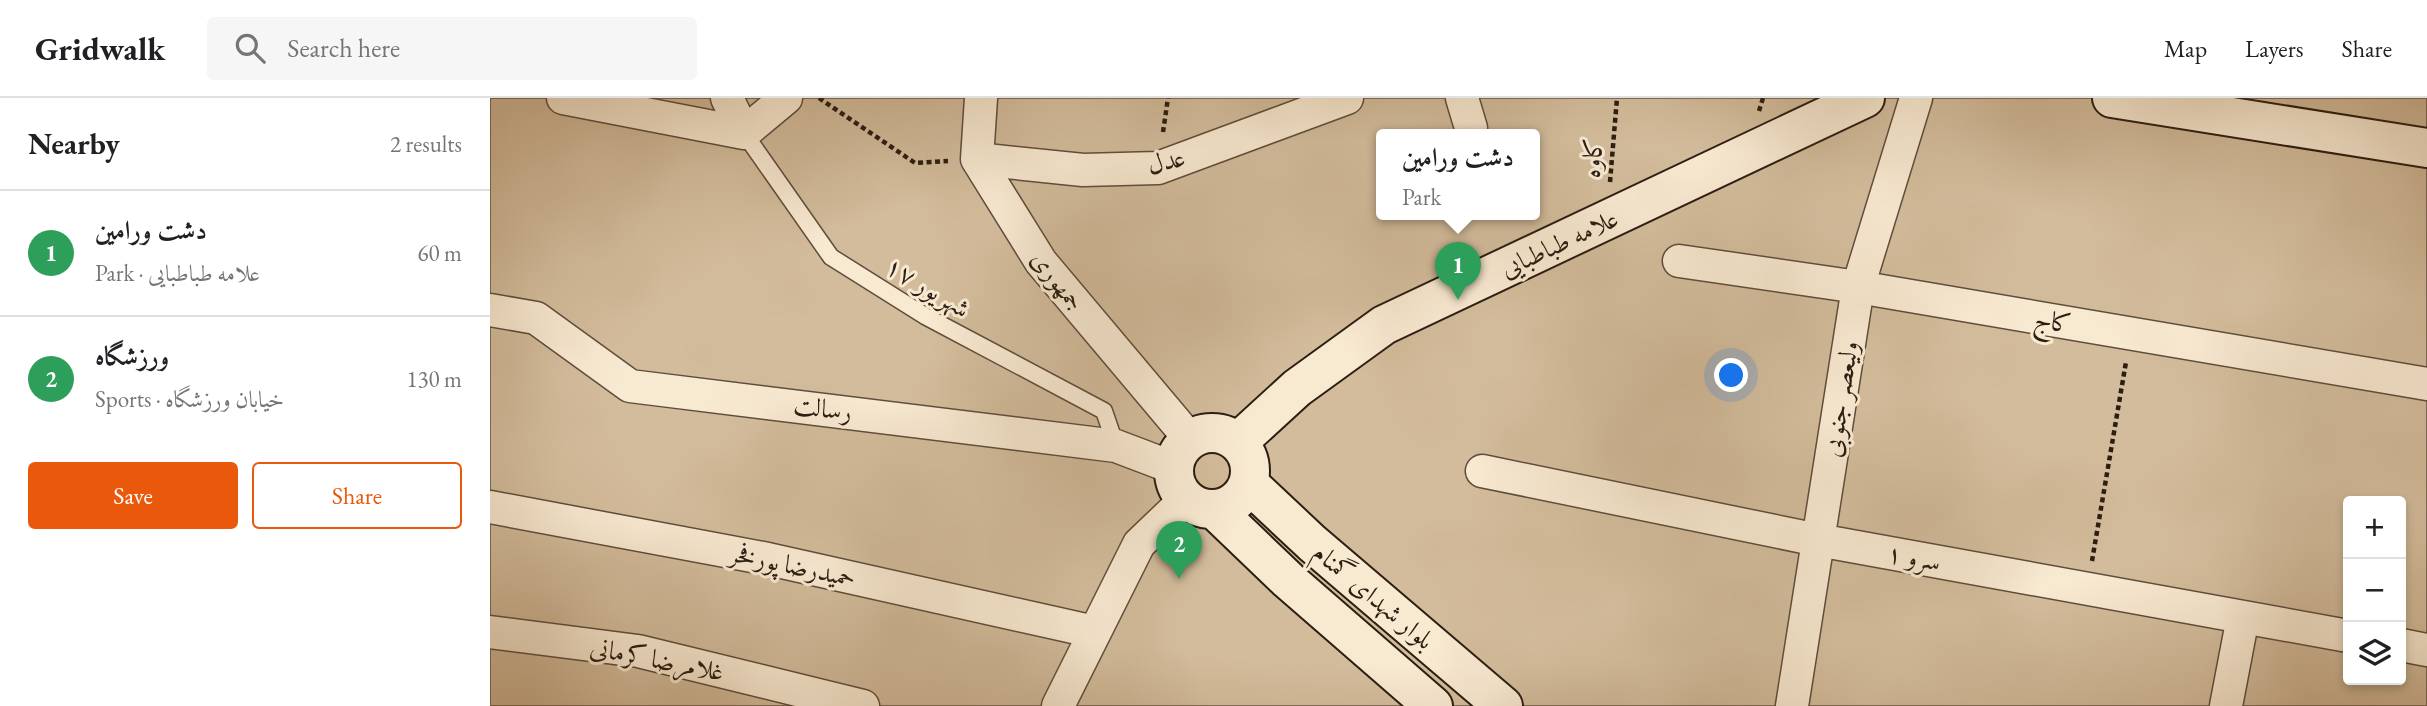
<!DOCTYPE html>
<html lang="en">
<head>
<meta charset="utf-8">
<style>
  :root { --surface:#fff; --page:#f6f6f6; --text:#202124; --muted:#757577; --line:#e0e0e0; --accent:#ea580c }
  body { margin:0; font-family:"EB Garamond",Amiri,serif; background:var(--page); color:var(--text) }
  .controls { position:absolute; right:21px; bottom:21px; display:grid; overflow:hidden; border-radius:7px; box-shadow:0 4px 10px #0003 }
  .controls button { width:63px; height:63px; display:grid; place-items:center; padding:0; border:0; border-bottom:2px solid var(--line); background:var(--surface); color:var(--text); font:35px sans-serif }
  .you { position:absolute; left:1242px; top:278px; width:24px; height:24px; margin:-18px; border:5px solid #fff; border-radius:50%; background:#1a73e8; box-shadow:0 0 0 10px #1a73e833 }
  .badge { display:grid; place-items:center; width:46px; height:46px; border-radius:50%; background:var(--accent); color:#fff; font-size:23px; font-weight:700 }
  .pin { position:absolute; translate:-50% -58px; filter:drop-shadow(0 2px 4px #0008) }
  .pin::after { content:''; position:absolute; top:37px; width:24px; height:21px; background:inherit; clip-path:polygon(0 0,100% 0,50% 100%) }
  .popup { position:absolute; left:886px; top:31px; width:164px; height:91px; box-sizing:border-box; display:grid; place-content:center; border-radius:7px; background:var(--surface); filter:drop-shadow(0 2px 5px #0005); font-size:23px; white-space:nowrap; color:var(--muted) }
  .popup b { font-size:26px; color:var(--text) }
  .popup::after { content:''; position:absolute; left:50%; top:100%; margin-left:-14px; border:14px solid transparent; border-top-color:var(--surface) }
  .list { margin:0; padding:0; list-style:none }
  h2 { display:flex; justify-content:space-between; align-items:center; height:91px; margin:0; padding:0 28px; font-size:30px }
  h2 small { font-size:23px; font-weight:400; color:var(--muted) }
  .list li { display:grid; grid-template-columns:46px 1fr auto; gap:21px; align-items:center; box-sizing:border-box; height:126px; padding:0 28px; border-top:2px solid var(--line) }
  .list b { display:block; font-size:26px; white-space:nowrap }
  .list p { margin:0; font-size:23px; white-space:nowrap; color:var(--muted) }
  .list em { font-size:23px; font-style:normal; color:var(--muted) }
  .actions { display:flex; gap:14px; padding:21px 28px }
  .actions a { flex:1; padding:16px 0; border:2px solid var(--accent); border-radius:7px; text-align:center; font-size:24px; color:var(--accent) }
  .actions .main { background:var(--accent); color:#fff }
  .icon { flex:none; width:38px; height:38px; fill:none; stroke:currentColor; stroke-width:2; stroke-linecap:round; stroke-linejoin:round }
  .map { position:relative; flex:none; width:1937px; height:608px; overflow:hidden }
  header { display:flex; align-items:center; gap:42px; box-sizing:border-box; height:98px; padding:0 35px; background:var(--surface); border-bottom:2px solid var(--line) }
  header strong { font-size:33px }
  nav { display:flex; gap:38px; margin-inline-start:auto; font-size:24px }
  .search { width:490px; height:63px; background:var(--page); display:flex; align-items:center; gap:18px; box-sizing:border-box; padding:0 24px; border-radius:7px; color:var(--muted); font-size:26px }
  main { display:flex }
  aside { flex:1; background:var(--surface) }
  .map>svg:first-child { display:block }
  .green { fill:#d3bc9c; stroke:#7f6c57; stroke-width:2; fill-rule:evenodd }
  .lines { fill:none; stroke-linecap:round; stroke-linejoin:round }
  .lane-casing { stroke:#5e4d3c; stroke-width:19 }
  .street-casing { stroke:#5e4d3c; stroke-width:35 }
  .secondary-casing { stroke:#2b1d12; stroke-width:42 }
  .path { stroke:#2b1d12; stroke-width:4.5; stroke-dasharray:5 3.5; stroke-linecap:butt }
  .lane { stroke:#f8e9d1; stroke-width:16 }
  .street { stroke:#f8e9d1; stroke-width:32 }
  .secondary { stroke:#f8e9d1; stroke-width:38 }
  .labels { text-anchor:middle; stroke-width:6; stroke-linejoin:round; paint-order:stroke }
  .street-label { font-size:26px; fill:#2b1d12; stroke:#f8e9d1 }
</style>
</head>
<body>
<header>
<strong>Gridwalk</strong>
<div class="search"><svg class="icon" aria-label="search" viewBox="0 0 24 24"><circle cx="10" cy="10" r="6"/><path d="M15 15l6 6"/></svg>Search here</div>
<nav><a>Map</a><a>Layers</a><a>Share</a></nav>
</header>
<main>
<aside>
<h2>Nearby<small>2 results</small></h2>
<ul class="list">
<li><span class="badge" style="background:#2e9e5b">1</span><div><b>دشت ورامین</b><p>Park · علامه طباطبایی</p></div><em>60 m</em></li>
<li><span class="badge" style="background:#2e9e5b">2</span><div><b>ورزشگاه</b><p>Sports · خیابان ورزشگاه</p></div><em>130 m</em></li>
</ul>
<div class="actions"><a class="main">Save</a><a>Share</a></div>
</aside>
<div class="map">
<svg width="1937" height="608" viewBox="0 0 1937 608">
  <rect width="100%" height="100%" fill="#f5ddb8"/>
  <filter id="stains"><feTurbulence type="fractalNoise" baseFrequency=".00286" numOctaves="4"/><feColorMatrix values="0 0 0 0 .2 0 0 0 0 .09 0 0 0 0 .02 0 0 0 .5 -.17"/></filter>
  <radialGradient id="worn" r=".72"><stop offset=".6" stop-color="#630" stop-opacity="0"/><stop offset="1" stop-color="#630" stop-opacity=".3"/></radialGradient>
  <path class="green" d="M0,0H1937V608H0ZM891,36H1045V116H891ZM1858,403H1911V582H1858Z"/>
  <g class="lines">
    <g class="lane-casing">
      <path id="lane" d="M254,35L341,159L435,218L614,313L626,348"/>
    </g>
    <g class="street-casing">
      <path id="street" d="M73,0L254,35
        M237,0L254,35
        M491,0L487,61L551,164L700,341
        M972,0L981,30
        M254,35L296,0
        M487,61L593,72L668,70L857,0
        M1189,163L1368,189L1937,286
        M0,212L46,220L140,288L626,348L684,370
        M992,373L1328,442L1858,538
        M0,409L278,461L605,534
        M0,534L148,553L373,608
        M1911,547L1937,552
        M568,608L649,446L696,401
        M1302,608L1368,189L1426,0
        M1736,608L1753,519"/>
    </g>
    <g class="secondary-casing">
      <path id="secondary" d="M1622,0L1937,50
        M684 373a38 38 0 1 1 76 0a38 38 0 1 1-76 0Z
        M748,344L807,290L894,227L1375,0
        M758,385L822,445L1013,608
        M724,411L798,482L943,608"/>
    </g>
    <path class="path" d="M329,0L425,65L458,63
      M1269,13L1273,0
      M673,34L678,0
      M1120,84L1127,0
      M1602,463L1636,264"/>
    <use href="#lane" class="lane"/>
    <use href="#street" class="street"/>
    <use href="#secondary" class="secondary"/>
  </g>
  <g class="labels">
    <g class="street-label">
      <text transform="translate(1102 60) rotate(-85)" y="9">کاوه</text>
      <text transform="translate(676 63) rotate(-14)" y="9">عدل</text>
      <text transform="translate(1069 145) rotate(-25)" y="9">علامه طباطبایی</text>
      <text transform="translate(568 182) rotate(52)" y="9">جمهوری</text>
      <text transform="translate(438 189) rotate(31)" y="9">۱۷ شهریور</text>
      <text transform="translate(1563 223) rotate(10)" y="9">کاج</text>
      <text transform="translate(1350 301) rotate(-81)" y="9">ولیعصر جنوبی</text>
      <text transform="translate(333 310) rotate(7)" y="9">رسالت</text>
      <text transform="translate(1424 459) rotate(10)" y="9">سرو ۱</text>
      <text transform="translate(303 467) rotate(12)" y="9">حمیدرضا پورفخر</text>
      <text transform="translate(884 498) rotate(40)" y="9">بلوار شهدای گمنام</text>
      <text transform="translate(167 561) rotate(11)" y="9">غلامرضا کرمانی</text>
    </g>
  </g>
  <rect width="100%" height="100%" filter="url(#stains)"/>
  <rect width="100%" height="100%" fill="url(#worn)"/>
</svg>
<div class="controls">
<button>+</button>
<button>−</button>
<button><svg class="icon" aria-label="layers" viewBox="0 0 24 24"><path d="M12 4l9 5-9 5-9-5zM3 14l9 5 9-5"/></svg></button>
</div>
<div class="you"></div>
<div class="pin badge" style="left:968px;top:202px;background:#2e9e5b">1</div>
<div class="popup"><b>دشت ورامین</b>Park</div>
<div class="pin badge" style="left:689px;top:481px;background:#2e9e5b">2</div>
</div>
</main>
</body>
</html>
